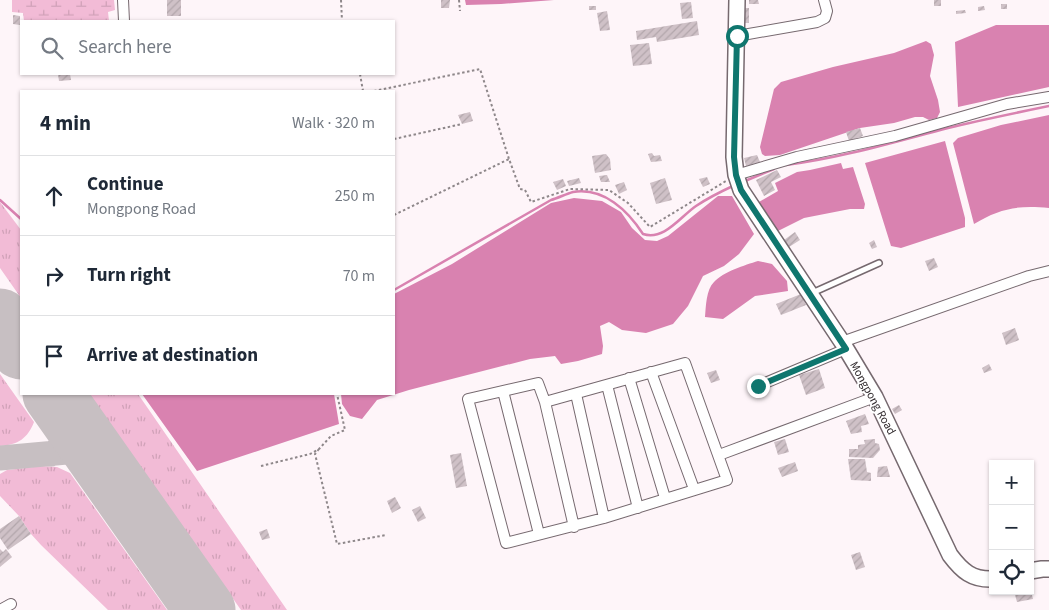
<!DOCTYPE html>
<html lang="en">
<head>
<meta charset="utf-8">
<style>
  :root { --surface:#fff; --page:#f6f6f7; --text:#1f2937; --muted:#747a83; --line:#e0e1e3 }
  body { margin:0; font-family:"Source Sans 3",sans-serif; background:var(--page); color:var(--text) }
  .controls { position:absolute; right:15px; bottom:15px; display:grid; overflow:hidden; border-radius:0px; box-shadow:0 1px 4px #0004 }
  .controls button { width:45px; height:45px; display:grid; place-items:center; padding:0; border:0; border-bottom:1px solid var(--line); background:var(--surface); color:var(--text); font:25px sans-serif }
  .stop { position:absolute; width:15px; height:15px; margin:-11px; border:4px solid #0f766e; border-radius:50%; background:#fff }
  .stop.end { background:#0f766e; border-color:#fff; box-shadow:0 1px 5px #0008 }
  .list { margin:0; padding:0; list-style:none }
  h2 { display:flex; justify-content:space-between; align-items:center; height:65px; margin:0; padding:0 20px; font-size:21px }
  h2 small { font-size:16px; font-weight:400; color:var(--muted) }
  .list li { display:grid; grid-template-columns:32px 1fr auto; gap:15px; align-items:center; box-sizing:border-box; height:80px; padding:0 20px; border-top:1px solid var(--line) }
  .list b { display:block; font-size:19px; white-space:nowrap }
  .list p { margin:0; font-size:16px; white-space:nowrap; color:var(--muted) }
  .list em { font-size:16px; font-style:normal; color:var(--muted) }
  .icon { flex:none; width:28px; height:28px; fill:none; stroke:currentColor; stroke-width:2; stroke-linecap:round; stroke-linejoin:round }
  .map { position:relative; flex:none; width:1049px; height:610px; overflow:hidden }
  .search { position:absolute; background:var(--surface); box-shadow:0 1px 4px #0004; left:20px; top:20px; width:375px; height:55px; display:flex; align-items:center; gap:12px; box-sizing:border-box; padding:0 18px; border-radius:0px; color:var(--muted); font-size:19px }
  .panel { position:absolute; background:var(--surface); box-shadow:0 1px 4px #0004; left:20px; top:90px; width:375px; height:305px; border-radius:0px }
  .map>svg:first-child { display:block }
  .grass { fill:url(#grass-tufts) }
  .wetland { fill:url(#wetland-marsh) }
  .water { fill:#d982b0 }
  .lines { fill:none; stroke-linecap:round; stroke-linejoin:round }
  .stream { stroke:#d982b0; stroke-width:2.5 }
  .taxiway { stroke:#c7bfc2; stroke-width:25 }
  .runway { stroke:#c7bfc2; stroke-width:61 }
  .building { fill:url(#building-hatch) }
  .service-casing { stroke:#76696f; stroke-width:8 }
  .minor-casing { stroke:#76696f; stroke-width:12 }
  .secondary-casing { stroke:#76696f; stroke-width:18 }
  .path { stroke:#8e878a; stroke-width:2; stroke-dasharray:2.5 2.5; stroke-linecap:butt }
  .service { stroke:#fff; stroke-width:5 }
  .minor { stroke:#fff; stroke-width:10 }
  .secondary { stroke:#fff; stroke-width:15 }
  .route { stroke:#0f766e; stroke-width:6 }
  .labels { text-anchor:middle; stroke-width:4; stroke-linejoin:round; paint-order:stroke }
  .street-label { font-size:12px; fill:#2f292c; stroke:#fff }
</style>
</head>
<body>
<div class="map">
<svg width="1049" height="610" viewBox="0 0 1049 610">
  <defs>
    <pattern id="grass-tufts" width="24" height="20" patternUnits="userSpaceOnUse" patternTransform="scale(1.25)"><rect width="24" height="20" fill="#f2bbd6"/><path d="M3 7l-1-3M5 7V3M7 7l1-3M15 17l-1-3M17 17v-4M19 17l1-3" fill="none" stroke="#d0a1b8"/></pattern>
    <pattern id="wetland-marsh" width="20" height="14" patternUnits="userSpaceOnUse" patternTransform="scale(1.25)"><rect width="20" height="14" fill="#f2bbd6"/><path d="M1 5h8M5 5V1M11 12h8M15 12V8" fill="none" stroke="#d0a1b8"/></pattern>
    <pattern id="building-hatch" width="6" height="6" patternUnits="userSpaceOnUse" patternTransform="scale(1.25)"><rect width="6" height="6" fill="#cfc1c7"/><path d="M-1 1l2-2M0 6l6-6M5 7l2-2" fill="none" stroke="#b2a6ab"/></pattern>
  </defs>
  <rect width="100%" height="100%" fill="#fef5f9"/>
  <path class="grass" d="M0,202L21,230V298L0,268Z
    M0,374L34,422C28,438 18,445 0,446Z
    M89,394H138L287,610H241Z
    M42,466L57,467L70,473L167,610H108L41,545L31,534L19,516L0,496V474L7,470Z"/>
  <path class="wetland" d="M12,0H114L115,10L108,12L109,21L84,20L75,21H24L23,13L12,12Z"/>
  <path class="water" d="M465,0H554L501,4L466,5Z
    M996,25H1049V87L958,107L955,42Z
    M926,41L931,44L934,55L930,76L938,100L940,112L937,118L929,120L923,117H915L894,123L860,128L780,155L765,156L762,154L760,147L774,89L781,82L833,67L894,53Z
    M1049,115V208C1019,205 1000,208 974,224L953,143L958,138L1001,125Z
    M945,141L965,218V227L901,248L891,246L865,163Z
    M841,163L843,169L853,167L865,204L864,209H850L804,218L778,231L774,230L761,209L759,202L778,191L775,183L797,172L810,170Z
    M718,196H732L754,234L739,254L724,266L703,276L688,306L673,324L646,333L622,330L609,322L600,326L603,346L602,354L578,361L561,364L555,356L530,359L409,390L377,400L362,419L350,416L342,404L341,394H394V294L452,264L551,203L574,198L602,201L621,212L632,228L645,240L657,241L668,236Z
    M758,261L772,264L787,281L788,291L755,296L723,319L705,317C706,306 706,290 714,282C723,272 745,265 758,261Z
    M142,394H334L339,424L197,471Z"/>
  <g class="lines">
    <path class="stream" d="M786,165C841,158 894,142 948,128C981,120 1015,113 1049,106
      M745,181L774,169
      M0,200L21,219
      M394,290L551,200C558,198 566,194 573,192C604,187 628,211 643,234C664,241 680,217 696,206C708,198 722,191 735,185"/>
    <path class="taxiway" d="M51,454C69,444 70,435 68,415
      M0,458L78,451L92,454L103,465"/>
    <path class="runway" d="M0,319L21,349
      M53,394L205,610"/>
  </g>
  <path class="building" d="M167,0H181V16H167Z
    M441,0H450L449,8H441Z
    M749,0H758L759,4H749Z
    M934,0H941V6H934Z
    M691,2L693,18L682,19L680,3Z
    M1001,4H1007V9H1001Z
    M589,6H596V10H589Z
    M984,6L985,10L978,11V7Z
    M743,8H749V23H743Z
    M965,10L966,13L956,14V11Z
    M607,11L610,30L600,31L597,13Z
    M13,15L20,16V25L13,24Z
    M697,21L699,35L657,42L656,37L637,40L636,31Z
    M649,43L652,64L633,66L630,45Z
    M58,74H70L71,80L59,81Z
    M470,112L473,121L462,124L458,115Z
    M860,128L863,136L849,141L846,132Z
    M652,153L654,156L660,155L662,161L651,162L648,154Z
    M606,154L610,159L611,170L595,173L592,156Z
    M757,155L760,162L746,166L744,158Z
    M777,170L781,177L771,182L775,190L764,196L756,180Z
    M607,175L610,182H601L599,176Z
    M707,177L710,184L703,187L699,179Z
    M579,178L581,183L569,186L567,181Z
    M665,178L672,200L656,204L650,183Z
    M563,179L566,186L557,190L553,182Z
    M624,182L627,190L619,194L615,185Z
    M795,232L800,240L789,247L784,240Z
    M874,240L877,247L872,249L869,243Z
    M934,258L938,267L929,271L925,261Z
    M801,294L806,305L781,315L776,304Z
    M1015,328L1019,340L1006,345L1002,333Z
    M989,364L992,370L984,373L982,368Z
    M819,369L825,388L806,395L799,375Z
    M716,370L720,380L711,383L707,373Z
    M899,405L902,410L895,414L892,409Z
    M865,414L869,424L861,426L862,432L851,434L846,421Z
    M785,439L789,452L778,455L774,442Z
    M875,439V443L879,444L880,450L873,458L849,457V449H858V445L865,444L864,440Z
    M461,453L467,486L456,488L450,455Z
    M848,459H865L867,472L871,473V481L851,480Z
    M795,462L798,471L782,477L778,468Z
    M887,466L890,477H877L878,467Z
    M395,497L401,508L392,513L387,501Z
    M420,506L426,518L418,522L412,510Z
    M19,516L31,534L8,550L0,538V529Z
    M267,529L270,538L262,540L259,532Z
    M0,549L3,552L6,549L12,557L0,567Z
    M860,552L865,567L856,570L851,555Z
    M1014,591H1031L1033,599L1017,602Z"/>
  <g class="lines">
    <g class="service-casing">
      <path id="service" d="M812,293L879,263"/>
    </g>
    <g class="minor-casing">
      <path id="minor" d="M123,0L124,21
        M737,36L817,22L825,18L827,11L824,0
        M736,175L797,157L895,136L1007,104L1049,97
        M842,342L1029,276L1049,271
        M685,363L727,480L604,518L506,543L468,399L538,383L545,402Z
        M651,372L694,489
        M629,378L665,498
        M607,385L638,508
        M758,386L846,349
        M503,391L539,534
        M576,394L604,518
        M545,402L574,527
        M719,455L875,397
        M0,610L11,604"/>
    </g>
    <g class="secondary-casing">
      <path id="secondary" d="M737,0L734,157L736,175L741,190L842,342L875,397L950,555C962,571 972,580 993,579
        M1030,571L1042,569H1049"/>
    </g>
    <path class="path" d="M341,0L342,21
      M459,0L460,11
      M360,74L363,91
      M374,91L480,69L509,159
      M394,139L462,124
      M394,215L509,159L520,189L525,190L531,202L570,189L609,190L628,203L650,227L726,181
      M319,449L315,454L337,544L386,535
      M261,466L310,454L319,449L331,436L345,430L337,394"/>
    <use href="#service" class="service"/>
    <use href="#minor" class="minor"/>
    <use href="#secondary" class="secondary"/>
  </g>
  <g class="lines">
    <path class="route" d="M737,36L734,157L736,175L741,190L846,349L758,386"/>
  </g>
  <g class="labels">
    <g class="street-label">
      <text transform="translate(873 398) rotate(61)" y="4">Mongpong Road</text>
    </g>
  </g>
</svg>
<div class="controls">
<button>+</button>
<button>−</button>
<button><svg class="icon" aria-label="locate" viewBox="0 0 24 24"><circle cx="12" cy="12" r="6"/><path d="M12 2v4M12 18v4M2 12h4M18 12h4"/></svg></button>
</div>
<div class="stop" style="left:737px;top:36px"></div>
<div class="stop end" style="left:758px;top:386px"></div>
<div class="search"><svg class="icon" aria-label="search" viewBox="0 0 24 24"><circle cx="10" cy="10" r="6"/><path d="M15 15l6 6"/></svg>Search here</div>
<section class="panel">
<h2>4 min<small>Walk · 320 m</small></h2>
<ul class="list">
<li><svg class="icon" aria-label="ahead" viewBox="0 0 24 24"><path d="M12 20V5M6 11l6-6 6 6"/></svg><div><b>Continue</b><p>Mongpong Road</p></div><em>250 m</em></li>
<li><svg class="icon" aria-label="right" viewBox="0 0 24 24"><path d="M7 20v-9h11M14 6l5 5-5 5"/></svg><div><b>Turn right</b></div><em>70 m</em></li>
<li><svg class="icon" aria-label="arrive" viewBox="0 0 24 24"><path d="M6 21V4h12l-3 4 3 4H6"/></svg><div><b>Arrive at destination</b></div></li>
</ul>
</section>
</div>
</body>
</html>
